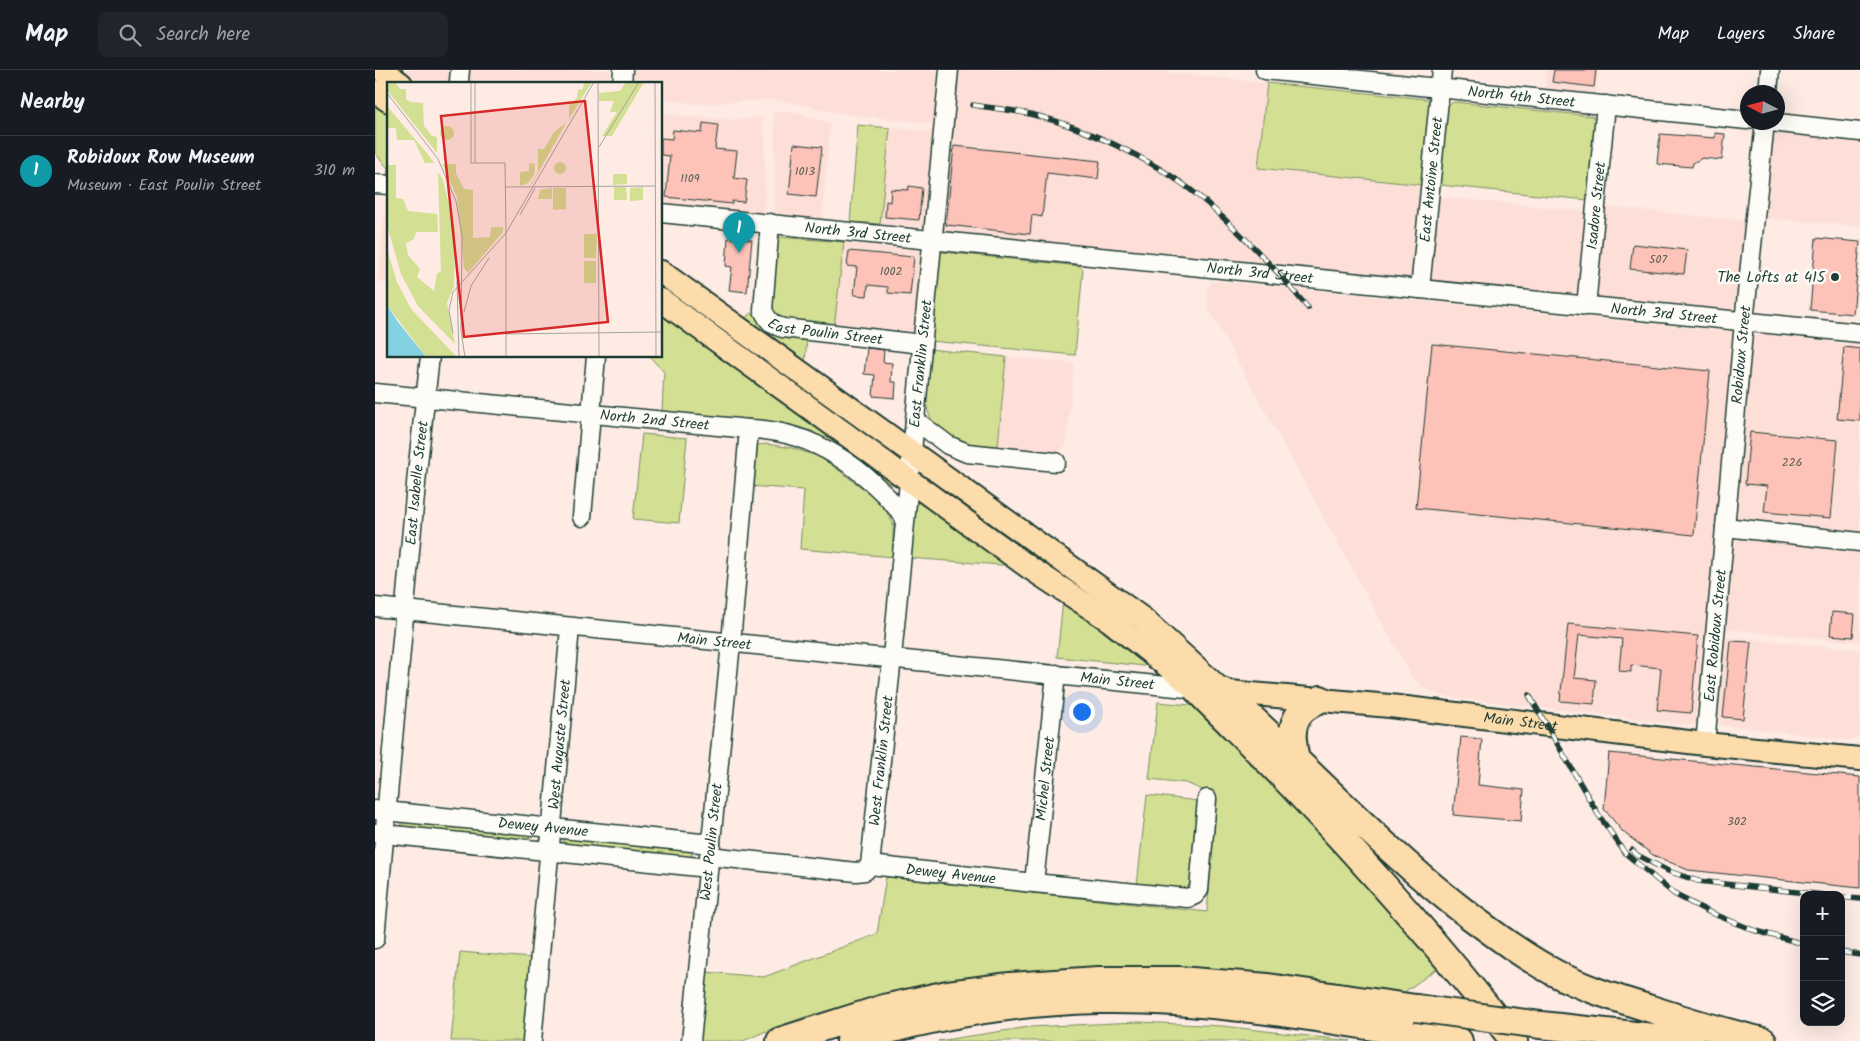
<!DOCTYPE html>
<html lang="en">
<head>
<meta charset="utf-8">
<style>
  :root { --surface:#171b24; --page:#20242c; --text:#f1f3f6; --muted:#9ea1a6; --line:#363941; --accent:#92a19f }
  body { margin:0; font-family:Kalam,sans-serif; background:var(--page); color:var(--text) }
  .controls { position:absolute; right:15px; bottom:15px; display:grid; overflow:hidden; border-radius:10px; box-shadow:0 5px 20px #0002 }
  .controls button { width:45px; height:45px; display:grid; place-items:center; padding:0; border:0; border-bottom:1px solid var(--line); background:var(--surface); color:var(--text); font:25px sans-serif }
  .compass { position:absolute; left:1365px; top:15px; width:45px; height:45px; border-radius:50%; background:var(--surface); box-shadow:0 5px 20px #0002; rotate:276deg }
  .you { position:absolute; left:706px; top:641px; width:18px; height:18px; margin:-12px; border:4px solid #fff; border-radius:50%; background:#1a73e8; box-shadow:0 0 0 8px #1a73e833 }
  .badge { display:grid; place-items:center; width:32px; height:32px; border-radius:50%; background:var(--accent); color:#fff; font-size:16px; font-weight:700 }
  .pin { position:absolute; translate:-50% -41px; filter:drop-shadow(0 1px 2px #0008) }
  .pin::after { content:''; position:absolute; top:26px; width:18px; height:15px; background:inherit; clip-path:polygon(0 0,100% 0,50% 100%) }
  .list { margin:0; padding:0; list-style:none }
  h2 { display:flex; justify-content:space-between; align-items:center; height:65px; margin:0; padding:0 20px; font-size:21px }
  h2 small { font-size:16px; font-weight:400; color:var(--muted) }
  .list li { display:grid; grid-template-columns:32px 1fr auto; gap:15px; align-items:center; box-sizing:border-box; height:70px; padding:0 20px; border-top:1px solid var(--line) }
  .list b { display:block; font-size:19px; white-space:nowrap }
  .list p { margin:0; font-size:16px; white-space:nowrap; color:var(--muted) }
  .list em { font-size:16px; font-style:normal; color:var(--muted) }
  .icon { flex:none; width:28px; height:28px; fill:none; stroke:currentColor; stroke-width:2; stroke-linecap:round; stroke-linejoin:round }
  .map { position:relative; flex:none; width:1485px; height:971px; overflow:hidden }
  header { display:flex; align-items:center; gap:30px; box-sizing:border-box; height:70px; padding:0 25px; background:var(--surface); border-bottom:1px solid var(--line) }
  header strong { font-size:24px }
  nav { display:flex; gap:28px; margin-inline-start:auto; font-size:18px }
  .search { width:350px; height:45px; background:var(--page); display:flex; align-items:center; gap:12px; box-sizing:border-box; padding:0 18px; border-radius:10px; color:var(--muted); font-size:19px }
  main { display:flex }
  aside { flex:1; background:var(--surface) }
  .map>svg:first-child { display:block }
  .built { fill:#fddfd7 }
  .green { fill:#d3df92; stroke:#798e63 }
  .building { fill:#fdc2b8; stroke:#1f3d34 }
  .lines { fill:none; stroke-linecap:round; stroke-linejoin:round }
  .minor-casing { stroke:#1f3d34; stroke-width:21 }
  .major-casing { stroke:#1f3d34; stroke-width:26 }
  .highway-casing { stroke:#1f3d34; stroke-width:30 }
  .minor { stroke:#fdfcf7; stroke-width:18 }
  .major { stroke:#fddcac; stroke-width:22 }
  .highway { stroke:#fddcac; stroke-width:26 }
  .rail-casing { stroke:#1f3d34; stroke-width:5.5 }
  .rail { stroke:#fdfcf7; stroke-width:4; stroke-dasharray:11; stroke-linecap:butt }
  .highway-bridge-casing { stroke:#1f3d34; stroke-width:30; stroke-linecap:butt }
  .highway-bridge { stroke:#fddcac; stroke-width:26 }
  .poi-dot { fill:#1f3d34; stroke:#fdfcf7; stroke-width:2 }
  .labels { text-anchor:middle; stroke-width:5; stroke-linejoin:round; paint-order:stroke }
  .number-label { font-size:12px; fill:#565e55 }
  .street-label { font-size:15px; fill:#1f3d34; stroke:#fdfcf7 }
  .poi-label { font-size:15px; fill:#1f3d34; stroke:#fdfcf7; text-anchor:end }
  .inset-road { fill:none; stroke:#a4a59e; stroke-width:1 }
  .view { fill:#d62828; fill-opacity:0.15; stroke:#d62828; stroke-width:2.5 }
  .inset-edge { fill:none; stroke:#1f3d34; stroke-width:2.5 }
</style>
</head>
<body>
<header>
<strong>Map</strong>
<div class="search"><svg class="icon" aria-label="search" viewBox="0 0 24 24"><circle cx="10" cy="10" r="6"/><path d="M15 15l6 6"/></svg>Search here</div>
<nav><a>Map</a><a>Layers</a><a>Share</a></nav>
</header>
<main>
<aside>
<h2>Nearby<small></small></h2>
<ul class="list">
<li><span class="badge" style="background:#0f9aa8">1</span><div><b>Robidoux Row Museum</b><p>Museum · East Poulin Street</p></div><em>310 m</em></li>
</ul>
</aside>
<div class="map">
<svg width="1485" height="971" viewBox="0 0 1485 971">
  <rect width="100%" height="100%" fill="#fdebe4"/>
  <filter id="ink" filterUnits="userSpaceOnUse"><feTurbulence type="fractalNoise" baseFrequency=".02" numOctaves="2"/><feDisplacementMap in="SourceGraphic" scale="10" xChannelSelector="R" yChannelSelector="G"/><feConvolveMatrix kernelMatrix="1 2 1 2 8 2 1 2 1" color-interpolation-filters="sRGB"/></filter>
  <g filter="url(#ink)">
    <path class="built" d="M22,0H236L235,14H41Z
      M254,0H564L559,54L469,44L405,30H387L320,34L286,28V14H253Z
      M581,0H770L892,13L883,98L1048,115L1037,209L568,162L567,157Z
      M1172,0H1223L1221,23L1216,25L1170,20Z
      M408,41L424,44L455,53L447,149L400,144V64L398,43Z
      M286,44L359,50L387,47L390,70V127L388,144L286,134Z
      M515,58L558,62L550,154L547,158L505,154Z
      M1407,63L1485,71V156L1390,148L1397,69L1401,65Z
      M11,126H14V213L3,212Z
      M1064,127L1210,141L1202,219L1200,223L1197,226L1058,210L1056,206Z
      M1225,136L1371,151L1363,241L1359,243L1224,228L1219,225Z
      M469,172L541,179L545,182L547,186L538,267L459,258Z
      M845,211L1357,262L1360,266L1325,651L1321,655H1315L1068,626L1049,618L1036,605L833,238L832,219L836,213Z
      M1386,264L1485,275V463L1366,449L1362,445L1377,270L1380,266Z
      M631,287L699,293L691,376L686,380L679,382L623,376Z
      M1364,469L1485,480V572L1350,559L1358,477Z
      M1350,567L1485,580V665L1476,670L1347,655L1344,651L1343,644Z"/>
    <path class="green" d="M892,13L1052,29L1056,32L1048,115L883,98Z
      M0,30L14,40V106L12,105L13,98L0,83Z
      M1079,32L1217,46L1220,50L1212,130L1065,115L1072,38L1075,34Z
      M483,55L515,58L505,154L475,152Z
      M403,167L469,172L459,258L408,252L394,238L400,171Z
      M567,182L705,196L708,199L700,285L556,271L564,185Z
      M380,241L387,254L432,267L430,294L368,249Z
      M286,242L518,408L516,417L437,361L401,352L287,342L289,302L274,286H286Z
      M554,279L631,287L623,376C611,375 596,375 584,371C540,357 551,314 554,279Z
      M267,364L312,368L304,453L258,449Z
      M391,374L417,378L442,386L453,392L506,432L518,453V487L425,479L429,420L374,416L378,380L383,375Z
      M543,427L639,496L534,488L540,431Z
      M688,530L763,586L770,592L769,596L682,587Z
      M783,632L815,635L825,639L997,814L1063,898L1028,923L736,897L677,899L619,905L551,916L486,931L427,948L396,959L368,971H324L331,902L389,907L502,864L511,807L832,842L842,726L811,713L774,709Z
      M772,725L824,731L816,811L811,819L762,815Z
      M30,750L155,764V771L29,759L26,756V752Z
      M191,767L314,779L317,784V788L190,775L188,772V769Z
      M85,882L156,888L148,971H76Z
      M763,952L848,956L976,971H563L654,957Z"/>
    <path class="building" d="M1179,0H1221L1219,17L1177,12Z
      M328,53L343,55L340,79L362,81L359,108L372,110L369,132L357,131V134L291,127L295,86L286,85V68L297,69L298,60L327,63Z
      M1340,63L1350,64L1347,90L1327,88L1318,93L1317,97L1282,94L1285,64L1340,68Z
      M419,74L447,77L441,127L414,124Z
      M579,76L725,91L723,109L672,103L667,147L657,145L655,164L571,155Z
      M534,116L547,118L544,150L510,147L511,131L515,132L516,119L533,120Z
      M353,168L377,170L372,222L354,220L357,197L351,196Z
      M1441,168L1485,172L1478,244L1435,240Z
      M1258,174L1312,180L1309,204L1255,199Z
      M474,181L539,187L535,225L513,223V217L493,215L492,226L479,225L482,197L472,196Z
      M1057,274L1335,301L1319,465L1041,438Z
      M1469,277L1485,279V351L1462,349Z
      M492,278L509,280L508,292L517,293L516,312H521L520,328L498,326L500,305L489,304Z
      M1375,362L1463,370L1456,448L1389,442L1392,416L1370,414Z
      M1457,542L1480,544L1478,567L1455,565Z
      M1193,554L1323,566L1316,643L1282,640L1286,598L1256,595V602L1244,601L1247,569L1204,565L1199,608L1221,610L1219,634L1185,631Z
      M1356,571L1376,572L1368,649L1348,647Z
      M1086,667L1107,669L1103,715L1149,720L1146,751L1078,745Z
      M1234,683L1485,707V818L1313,800L1278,785L1248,762L1229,739Z"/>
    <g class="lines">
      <g class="minor-casing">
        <g id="minor">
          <path id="s1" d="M890,0L1372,50"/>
          <path d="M84,11L85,0"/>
          <path d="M247,14L248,0"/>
          <path d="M1393,22L1395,0"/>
          <path d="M1395,52L1485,62"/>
          <path d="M0,114L14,115"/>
          <path id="s2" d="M286,143L1485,263"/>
          <path id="s3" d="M395,153L388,240C393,251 397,255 408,258L547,274"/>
          <path id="s4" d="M1045,219L1067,0"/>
          <path id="s5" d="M1211,236L1231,35"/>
          <path id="s6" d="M0,323L374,359C437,360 492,399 530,448"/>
          <path d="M540,350L573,375L592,383L681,392"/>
          <path d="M207,447L221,286"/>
          <path d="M1350,457L1485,472"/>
          <path id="s7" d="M0,537C274,566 548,590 821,619"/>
          <path id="s8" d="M1330,674L1369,252L1390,52"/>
          <path id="s9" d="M0,740L336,774"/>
          <path d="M0,763L333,798"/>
          <path id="s10" d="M334,786L481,802L490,801L495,795L659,813L813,828L820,825L824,820L832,729"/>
          <path id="s11" d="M495,795L517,587L574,0"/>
          <path id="s12" d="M659,813L681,604"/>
          <path id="s13" d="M0,869L42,403L55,286"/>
          <path id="s14" d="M157,971L195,558"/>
          <path id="s15" d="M316,971L356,573L374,359"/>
        </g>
      </g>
      <g class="major-casing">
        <g id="major">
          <path d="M7,0L26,14"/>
          <path d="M0,21L14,31"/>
          <path d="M286,202L768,549L847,621"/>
          <path id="s16" d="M286,230L655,498L734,550L821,619L1015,636L1330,674L1485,689"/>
        </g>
      </g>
      <g class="highway-casing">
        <path id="highway" d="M821,619C854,653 888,685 920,719C997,800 1070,883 1139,971
          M847,621C931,695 1006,779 1096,847C1123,867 1150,887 1180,903C1210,919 1244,929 1276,939C1313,951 1350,962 1388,971
          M921,690C918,674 914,657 925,643C929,637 939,633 945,629
          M1166,955L1315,971
          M405,971L509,938L573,924L635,916L723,910H804L893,917L1041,938
          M475,971C555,946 640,932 724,930C843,928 966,952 1084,971"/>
      </g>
      <use href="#minor" class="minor"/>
      <use href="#major" class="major"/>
      <use href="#highway" class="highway"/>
      <g class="rail-casing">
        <path id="rail" d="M598,35C617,38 636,40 655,44C714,58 788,94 833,134C869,166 903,201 933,238
          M1154,625L1223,744L1250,783L1299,824L1334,842L1378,860L1429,874
          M1257,780L1262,785L1293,801L1323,811L1449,825
          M1466,827L1485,829
          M1466,882L1485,885"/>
      </g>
      <use href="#rail" class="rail"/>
      <g class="highway-bridge-casing">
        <path id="highway-bridge" d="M1041,938L1166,955"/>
      </g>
      <use href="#highway-bridge" class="highway-bridge"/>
    </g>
  </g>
  <circle class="poi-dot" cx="1460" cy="207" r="5"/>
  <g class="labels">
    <g class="number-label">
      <text x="430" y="105">1013</text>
      <text x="315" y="112">1109</text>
      <text x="1283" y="193">507</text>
      <text x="516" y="205">1002</text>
      <text x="1417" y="396">226</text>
      <text x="1362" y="755">302</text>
    </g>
    <g class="street-label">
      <text dy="5" stroke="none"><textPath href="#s1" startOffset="258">North 4th Street</textPath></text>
      <text dy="5" stroke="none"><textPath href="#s4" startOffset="110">East Antoine Street</textPath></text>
      <text dy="5" stroke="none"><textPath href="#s5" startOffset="101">Isadore Street</textPath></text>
      <text dy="5" stroke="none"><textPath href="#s2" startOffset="198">North 3rd Street</textPath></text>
      <text dy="5" stroke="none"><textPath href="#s2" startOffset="602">North 3rd Street</textPath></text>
      <text dy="5" stroke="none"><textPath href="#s2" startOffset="1008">North 3rd Street</textPath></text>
      <text dy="5" stroke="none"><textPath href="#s3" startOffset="158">East Poulin Street</textPath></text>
      <text dy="5" stroke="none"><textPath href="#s8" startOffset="391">Robidoux Street</textPath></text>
      <text dy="5" stroke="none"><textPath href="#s11" startOffset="504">East Franklin Street</textPath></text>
      <text dy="5" stroke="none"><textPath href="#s6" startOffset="281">North 2nd Street</textPath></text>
      <text dy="5" stroke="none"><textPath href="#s13" startOffset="458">East Isabelle Street</textPath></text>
      <text dy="5" stroke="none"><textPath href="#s8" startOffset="109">East Robidoux Street</textPath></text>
      <text dy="5" stroke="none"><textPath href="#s7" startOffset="341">Main Street</textPath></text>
      <text dy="5" stroke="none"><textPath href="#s7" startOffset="746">Main Street</textPath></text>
      <text dy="5" stroke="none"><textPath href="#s16" startOffset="988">Main Street</textPath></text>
      <text dy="5" stroke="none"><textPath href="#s14" startOffset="298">West Auguste Street</textPath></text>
      <text dy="5" stroke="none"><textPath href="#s11" startOffset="105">West Franklin Street</textPath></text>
      <text dy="5" stroke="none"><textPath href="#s12" startOffset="105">Michel Street</textPath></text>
      <text dy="5" stroke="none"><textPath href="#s9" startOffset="169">Dewey Avenue</textPath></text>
      <text dy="5" stroke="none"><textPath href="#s15" startOffset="200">West Poulin Street</textPath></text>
      <text dy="5" stroke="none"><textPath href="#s10" startOffset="246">Dewey Avenue</textPath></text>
    </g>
    <g class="poi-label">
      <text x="1450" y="212">The Lofts at 415</text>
    </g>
  </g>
  <g transform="translate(12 12)">
    <rect width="275" height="275" fill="#fdebe4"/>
    <path d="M0,0H8L13,7H19V17L23,20L36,21L37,44L45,54L50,55V71L0,8ZM197,0H205L182,37V23L190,16L191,8L196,7ZM239,0H257L225,54H215L230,30H223L227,19H212V11L233,9ZM0,24L43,75L47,81H38L27,58H10L9,46H0ZM179,41L145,102H144L151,90V67H157L167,50ZM53 51a7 7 0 1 1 14 0a7 7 0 1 1-14 0ZM167 86a6 6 0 1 1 12 0a6 6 0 1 1-12 0ZM142,81L148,82L147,93L141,101L133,104V90L142,89ZM55,82H69V91L77,107L86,108V156L103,155L104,145H116V150L81,191L77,186L70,115ZM0,83H9V116L16,117L21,129L50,132L51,150H29L27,157L19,161L21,173L33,187L30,195L47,209L50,191L54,190L51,90L56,98L68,147L67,204L60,221L68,262L31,224L14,192L0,143ZM226,92H240V102L226,103ZM227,105H239L240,118H227ZM256,105V118L243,119V106ZM165,106V117H151L153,108ZM166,106H179V127L166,128ZM197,152H210L209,176H197ZM0,167L10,200L24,227L70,275H39L0,223ZM197,179H209V201H197Z" fill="#d3df92"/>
    <path d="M0,223L11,240L39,275H0Z" fill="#83d2e1"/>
    <path class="inset-road" d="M84,0V81H118L119,151M88,0V81M211,0L212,275M268,0L269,275M0,11L51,77L69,119L75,153L74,249L78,275M212,65L252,0M118,105L268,104M133,133L148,106M70,199L72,275M77,230L84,204L102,176M66,251L62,228L66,210L119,151M119,252L275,250M119,275V151L207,0"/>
    <path class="view" d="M198,19L221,240L77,255L54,34Z"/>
    <rect width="275" height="275" class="inset-edge"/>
  </g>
</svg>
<div class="controls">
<button>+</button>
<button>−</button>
<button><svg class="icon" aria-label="layers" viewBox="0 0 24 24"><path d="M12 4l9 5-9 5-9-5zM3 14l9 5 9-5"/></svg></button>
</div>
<svg class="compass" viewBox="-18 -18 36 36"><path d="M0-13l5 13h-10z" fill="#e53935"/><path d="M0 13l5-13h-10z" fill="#9ea1a6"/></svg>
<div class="you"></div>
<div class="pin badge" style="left:364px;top:183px;background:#0f9aa8">1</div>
</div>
</main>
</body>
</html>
